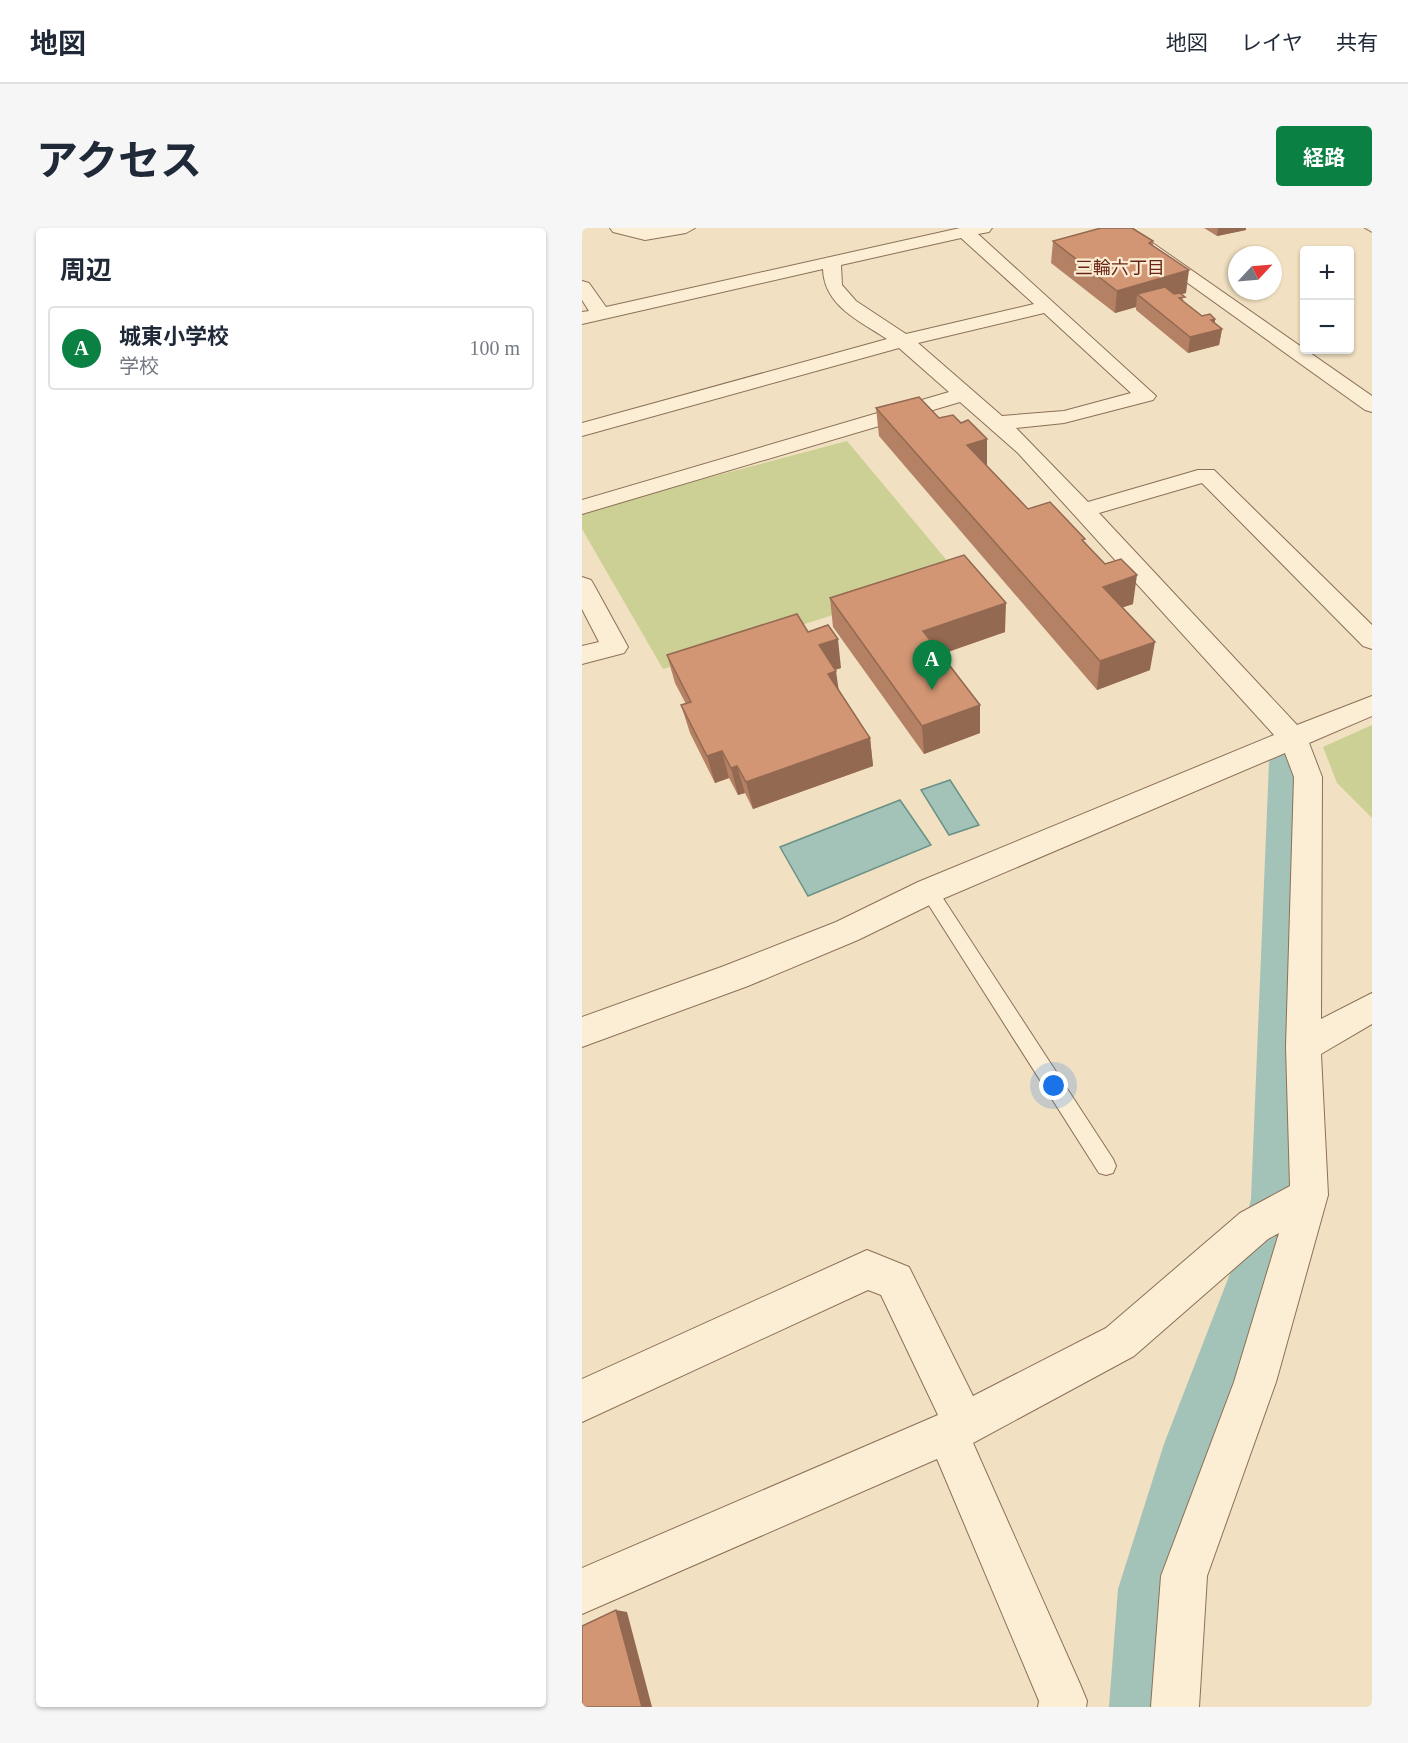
<!DOCTYPE html>
<html lang="ja">
<head>
<meta charset="utf-8">
<style>
  :root { --surface:#fff; --page:#f6f6f7; --text:#1f2937; --muted:#747a83; --line:#e0e1e3; --accent:#0b8043 }
  body { margin:0; font-family:"Times New Roman","Noto Sans JP",serif; background:var(--page); color:var(--text) }
  .controls { position:absolute; right:18px; top:18px; display:grid; overflow:hidden; border-radius:6px; box-shadow:0 2px 4px #0004 }
  .controls button { width:54px; height:54px; display:grid; place-items:center; padding:0; border:0; border-bottom:2px solid var(--line); background:var(--surface); color:var(--text); font:30px sans-serif }
  .compass { position:absolute; left:646px; top:18px; width:54px; height:54px; border-radius:50%; background:var(--surface); box-shadow:0 2px 4px #0004; rotate:64deg }
  .you { position:absolute; left:472px; top:858px; width:21px; height:21px; margin:-15px; border:4px solid #fff; border-radius:50%; background:#1a73e8; box-shadow:0 0 0 9px #1a73e833 }
  .badge { display:grid; place-items:center; width:39px; height:39px; border-radius:50%; background:var(--accent); color:#fff; font-size:20px; font-weight:700 }
  .pin { position:absolute; translate:-50% -50px; filter:drop-shadow(0 2px 3px #0008) }
  .pin::after { content:''; position:absolute; top:32px; width:21px; height:18px; background:inherit; clip-path:polygon(0 0,100% 0,50% 100%) }
  .list { margin:0; padding:0; list-style:none }
  h2 { display:flex; justify-content:space-between; align-items:center; height:78px; margin:0; padding:0 24px; font-size:26px }
  h2 small { font-size:20px; font-weight:400; color:var(--muted) }
  .list li { display:grid; grid-template-columns:39px 1fr auto; gap:18px; align-items:center; box-sizing:border-box; height:84px; margin:0 12px 12px; padding:0 12px; border:2px solid var(--line); border-radius:6px }
  .list b { display:block; font-size:22px; white-space:nowrap }
  .list p { margin:0; font-size:20px; white-space:nowrap; color:var(--muted) }
  .list em { font-size:20px; font-style:normal; color:var(--muted) }
  .map { position:relative; flex:none; width:790px; height:1479px; overflow:hidden; border-radius:6px }
  header { display:flex; align-items:center; gap:36px; box-sizing:border-box; height:84px; padding:0 30px; background:var(--surface); border-bottom:2px solid var(--line) }
  header strong { font-size:28px }
  nav { display:flex; gap:33px; margin-inline-start:auto; font-size:21px }
  .intro { display:flex; align-items:center; justify-content:space-between; box-sizing:border-box; height:144px; padding:0 36px }
  h1 { margin:0; font-size:42px }
  .button { padding:15px 27px; border-radius:6px; background:var(--accent); color:#fff; font-size:21px; font-weight:700 }
  main { display:flex; gap:36px; padding:0 36px }
  aside { flex:1; background:var(--surface); border-radius:6px; box-shadow:0 2px 4px #0004 }
  .map>svg:first-child { display:block }
  .green { fill:#ccd094 }
  .water { fill:#a4c3b8; stroke:#6a9286; stroke-width:1.5 }
  .lines { fill:none; stroke-linecap:round; stroke-linejoin:round }
  .canal { fill:#a4c3b8; fill-rule:evenodd }
  .service-casing { stroke:#8c7057; stroke-width:2 }
  .minor-casing { stroke:#8c7057; stroke-width:2 }
  .tertiary-casing { stroke:#8c7057; stroke-width:2 }
  .service { fill:#fbeed5; fill-rule:evenodd }
  .minor { fill:#fbeed5; fill-rule:evenodd }
  .tertiary { fill:#fbeed5; fill-rule:evenodd }
  .wall { fill:#b58164 }
  .shaded-wall { fill:#936951 }
  .building { fill:#d29674; stroke:#936951; stroke-width:1.5 }
  .labels { text-anchor:middle; stroke-width:4.5; stroke-linejoin:round; paint-order:stroke }
  .far-neighbourhood-label { font-size:18px; fill:#6b2518; stroke:#f8ebd1 }
</style>
</head>
<body>
<header>
<strong>地図</strong>
<nav><a>地図</a><a>レイヤ</a><a>共有</a></nav>
</header>
<div class="intro"><h1>アクセス</h1><a class="button">経路</a></div>
<main>
<aside>
<h2>周辺<small></small></h2>
<ul class="list">
<li><span class="badge">A</span><div><b>城東小学校</b><p>学校</p></div><em>100 m</em></li>
</ul>
</aside>
<div class="map">
<svg width="790" height="1479" viewBox="0 0 790 1479">
  <rect width="100%" height="100%" fill="#f1e0c1"/>
  <path class="green" d="M265,213L377,347L81,441L0,301V283Z
    M790,497V590L755,555L741,519Z"/>
  <path class="water" d="M368,552L397,597L367,607L339,562Z
    M318,572L349,617L226,668L198,619Z"/>
  <g class="lines">
    <path class="canal" d="M705,521L717,525L723,534L715,971L704,1025L634,1216L592,1361L587,1479H527L536,1361L582,1216L656,1025L669,971L687,534L693,525Z"/>
    <g class="service-casing">
      <path id="service" d="M783,0H790V4Z
        M347,656L353,658L531,931L534,938L531,945L524,947L517,945L341,668L338,663L341,658Z"/>
    </g>
    <g class="minor-casing">
      <path id="minor" d="M28,0H113L104,5L63,12L31,4Z
        M378,0H410L407,4L396,6L574,168L571,172L482,195L434,200L506,274L616,242H632L790,397V421L781,418L620,255L517,285L715,497L790,468V488L727,515L740,549L739,791L790,765V796L739,826L746,967L694,1154L625,1348L617,1479H569L579,1348L652,1154L697,1005L686,1011L552,1128L391,1215L498,1456L505,1473L504,1479H456L457,1473L355,1231L0,1386V1340L356,1187L299,1067L286,1062L0,1194V1151L285,1022L327,1039L391,1168L524,1100L658,985L708,958L704,819L712,549L703,525L358,672L276,712L166,758L0,819V789L142,738L254,694L336,654L692,507L436,225L378,174L0,286V272L367,164L317,120L0,208V195L305,111C278,93 242,78 241,41L0,96V84L7,83L0,72V53L7,55L24,79ZM379,10L452,76L324,106L274,73L260,57L259,37ZM462,85L549,165L482,183L420,188L336,115Z
        M0,349L9,352L12,357L46,419L42,425L0,436V418L17,414L0,381Z"/>
    </g>
    <g class="tertiary-casing">
      <path id="tertiary" d="M529,0H549L790,168V184L783,182Z"/>
    </g>
    <use href="#service" class="service"/>
    <use href="#minor" class="minor"/>
    <use href="#tertiary" class="tertiary"/>
  </g>
  <path class="wall" d="M622,0H664V2L635,8Z
    M471,13H571V17L604,65L599,66L602,74L620,88L633,91V95L640,101L637,117L606,125L554,82V79L533,85L469,35Z
    M294,180L379,195L405,211V238L446,281L503,314L551,376L541,379L568,442L515,462L297,208Z
    M248,370L423,404L359,426L398,477V505L342,526L251,399Z
    M226,404L259,440L253,442L256,461L288,510L291,538L171,581L163,565L156,567L147,550L133,555L108,505L99,477L104,476L93,455L85,427Z"/>
  <path class="shaded-wall" d="M636,0H664V2L635,8Z
    M607,42L604,65L567,75L555,66L554,79L533,85L535,63Z
    M633,91L631,103L640,101L637,117L606,125L608,109L629,92Z
    M405,211V240L385,217Z
    M555,347L551,376L518,387L521,359Z
    M424,375L423,404L343,432L341,403Z
    M256,411L259,440L241,445L237,417Z
    M573,414L568,442L515,462L518,433Z
    M254,443L258,471L246,446Z
    M398,477V505L342,526L340,498Z
    M288,510L291,538L171,581L164,554Z
    M140,523L147,550L133,555L125,528Z
    M155,538L163,565L156,567L149,540Z
    M34,1382L45,1384L70,1479H60Z"/>
  <path class="building" d="M519,0H550L571,13L567,15L607,42L535,63L471,13Z
    M583,59L592,66L598,65L603,69L597,70L620,88L628,86L633,91L629,92L640,101L608,109L555,66Z
    M337,169L357,190L371,187L379,195L386,192L405,211L385,217L446,281L468,274L503,311L500,312L523,336L539,331L555,347L521,359L573,414L518,433L294,180Z
    M382,327L424,375L341,403L398,477L340,498L248,370Z
    M215,386L226,404L246,397L256,411L237,417L254,443L246,446L288,510L164,554L155,538L149,540L140,523L125,528L99,477L109,474L85,427Z
    M34,1382L60,1479H0V1398Z"/>
  <g class="labels">
    <g class="far-neighbourhood-label">
      <text x="538" y="46">三輪六丁目</text>
    </g>
  </g>
</svg>
<div class="controls">
<button>+</button>
<button>−</button>
</div>
<svg class="compass" viewBox="-18 -18 36 36"><path d="M0-13l5 13h-10z" fill="#e53935"/><path d="M0 13l5-13h-10z" fill="#747a83"/></svg>
<div class="you"></div>
<div class="pin badge" style="left:350px;top:462px">A</div>
</div>
</main>
</body>
</html>
